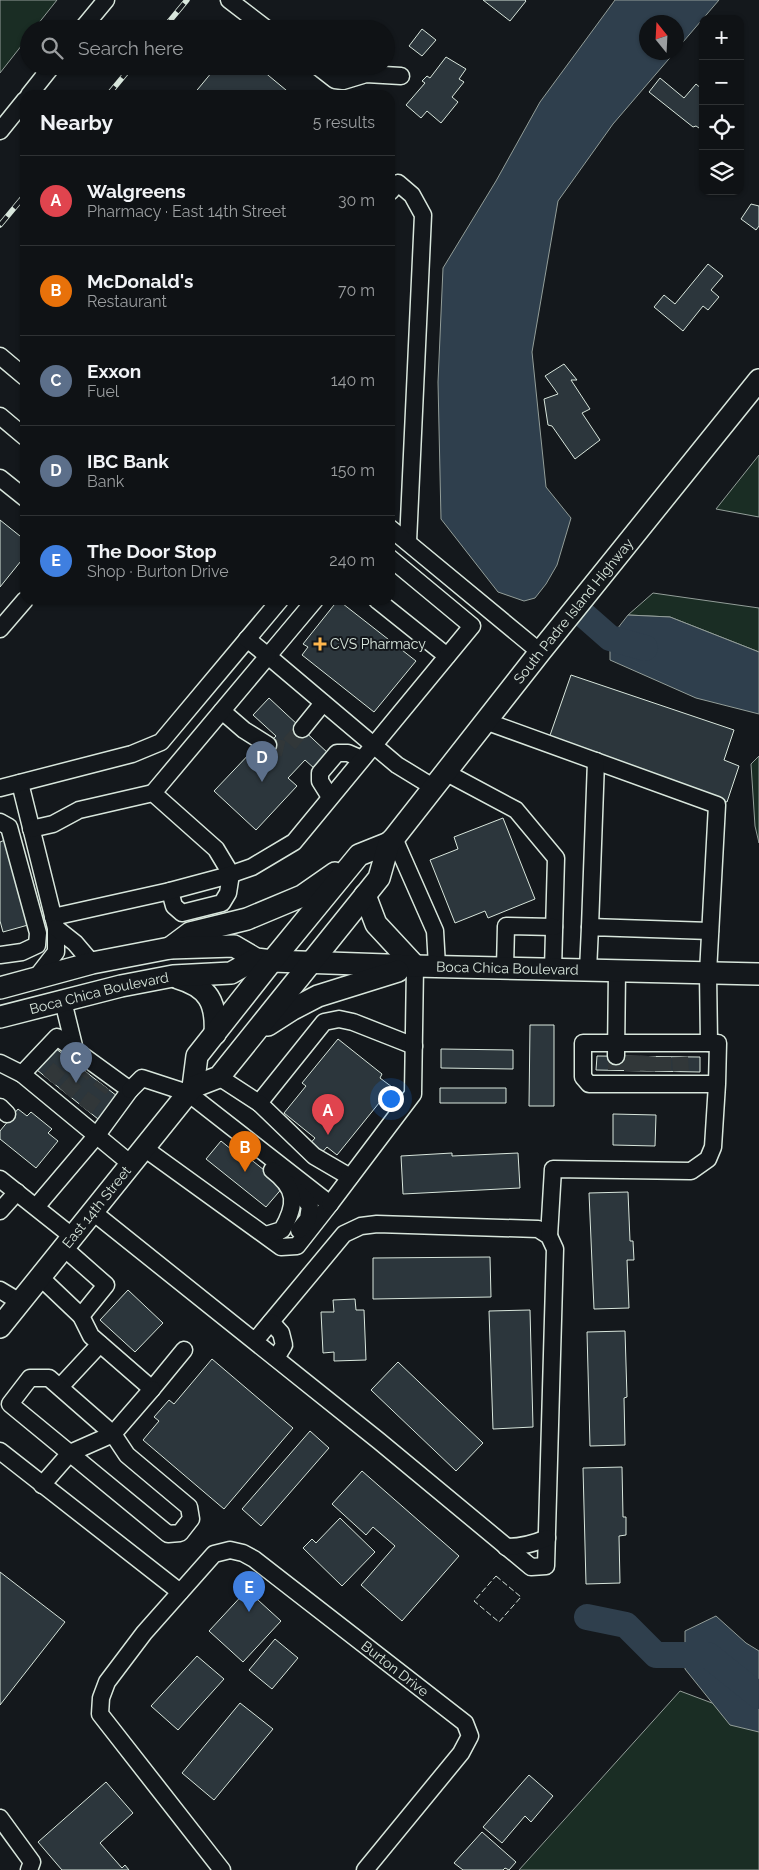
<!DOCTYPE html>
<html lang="en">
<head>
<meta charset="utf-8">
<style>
  :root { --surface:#0f1215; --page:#1d2022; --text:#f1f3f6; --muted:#9b9ea0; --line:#2f3234; --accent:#0b8043 }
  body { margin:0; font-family:Raleway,sans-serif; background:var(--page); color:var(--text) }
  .controls { position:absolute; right:15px; top:15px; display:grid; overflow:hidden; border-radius:10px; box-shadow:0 1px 4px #0004 }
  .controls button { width:45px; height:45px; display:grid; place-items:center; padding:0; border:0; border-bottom:1px solid var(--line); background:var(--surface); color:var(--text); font:25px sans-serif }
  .compass { position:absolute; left:639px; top:15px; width:45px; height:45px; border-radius:50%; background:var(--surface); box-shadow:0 1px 4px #0004; rotate:342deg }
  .you { position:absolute; left:390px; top:1098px; width:18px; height:18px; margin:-12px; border:4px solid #fff; border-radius:50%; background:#1a73e8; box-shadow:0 0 0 8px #1a73e833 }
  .badge { display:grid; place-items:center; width:32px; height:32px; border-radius:50%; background:var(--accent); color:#fff; font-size:16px; font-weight:700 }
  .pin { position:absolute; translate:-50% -41px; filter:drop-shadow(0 1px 2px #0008) }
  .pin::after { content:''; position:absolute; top:26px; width:18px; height:15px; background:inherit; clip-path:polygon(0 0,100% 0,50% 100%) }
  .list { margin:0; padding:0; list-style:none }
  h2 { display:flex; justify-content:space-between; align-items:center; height:65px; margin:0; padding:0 20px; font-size:21px }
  h2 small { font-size:16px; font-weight:400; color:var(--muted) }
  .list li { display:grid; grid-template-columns:32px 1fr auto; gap:15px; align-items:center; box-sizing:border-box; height:90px; padding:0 20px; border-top:1px solid var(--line) }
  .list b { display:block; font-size:19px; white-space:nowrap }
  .list p { margin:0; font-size:16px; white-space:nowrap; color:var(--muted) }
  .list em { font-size:16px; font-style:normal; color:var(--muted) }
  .icon { flex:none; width:28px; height:28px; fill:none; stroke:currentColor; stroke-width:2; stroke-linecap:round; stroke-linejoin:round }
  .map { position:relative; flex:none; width:759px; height:1870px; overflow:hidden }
  .search { position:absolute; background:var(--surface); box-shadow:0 1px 4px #0004; left:20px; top:20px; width:375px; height:55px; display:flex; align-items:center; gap:12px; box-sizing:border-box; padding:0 18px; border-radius:28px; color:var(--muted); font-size:19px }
  .panel { position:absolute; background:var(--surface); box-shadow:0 1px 4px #0004; left:20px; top:90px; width:375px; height:515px; border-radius:15px }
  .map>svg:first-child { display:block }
  .green { fill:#1a2d24; stroke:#939e99 }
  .water { fill:#2f3f4d; stroke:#939e99 }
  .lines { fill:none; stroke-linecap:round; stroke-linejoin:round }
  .river { stroke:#2f3f4d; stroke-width:26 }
  .building { fill:#2c363c; stroke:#d8e6dc }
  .minor-tunnel { stroke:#313739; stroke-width:16; stroke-dasharray:16 8; stroke-linecap:butt }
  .minor-casing { stroke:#d8e6dc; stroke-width:19 }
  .major-casing { stroke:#d8e6dc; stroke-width:24 }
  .minor { stroke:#14181c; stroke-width:16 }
  .major { stroke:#14181c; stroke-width:21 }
  .rail-casing { stroke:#d8e6dc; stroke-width:5.5 }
  .rail { stroke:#14181c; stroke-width:4; stroke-dasharray:11; stroke-linecap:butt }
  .fence { stroke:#d8e6dc; stroke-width:1; stroke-dasharray:6 2.5; stroke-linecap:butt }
  .poi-dot { fill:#ffb74d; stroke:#14181c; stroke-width:2 }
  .labels { text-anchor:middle; stroke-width:4; stroke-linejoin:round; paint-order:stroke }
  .street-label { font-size:14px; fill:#d8e6dc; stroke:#14181c }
  .poi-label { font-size:14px; fill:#d8e6dc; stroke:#14181c; text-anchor:start }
</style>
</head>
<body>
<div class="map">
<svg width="759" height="1870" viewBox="0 0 759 1870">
  <rect width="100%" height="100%" fill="#14181c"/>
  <path class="green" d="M0,0H57L34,29H29V36L0,73Z
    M759,455V517L716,509Z
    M653,593L759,608V652L670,617L628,615Z
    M759,756V843L755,826L751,764Z
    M680,1691L728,1709L759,1717V1870H519Z"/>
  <path class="water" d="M615,0H719L677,49L676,22H646V52L674,53L613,124L558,201L532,352L546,487L571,518L557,565L546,584L535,598L524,601L498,592L441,519L438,382L443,268L496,181L540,102Z
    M628,615L670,617L759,652V714L696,698L610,660V638Z
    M716,1616L746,1643L759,1651V1732L730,1725L685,1669V1631Z"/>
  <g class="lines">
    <path class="river" d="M585,616L610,638L645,648
      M587,1617L626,1625L656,1655H708L759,1696"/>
  </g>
  <path class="building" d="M483,0H525L526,1L510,21Z
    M422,29L436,40L422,56L409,46Z
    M446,57L466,69L459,79L464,82L452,97L458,102L441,123L427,111L421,118L406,105L425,83L422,81L427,76L430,78Z
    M217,66H257L292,95H193Z
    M660,78L684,98L696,84L703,90L702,130L696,126L693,127L649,92Z
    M751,204L759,206V226L756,230L741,219Z
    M708,264L723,276L711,290L719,297L708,310L703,306L683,331L654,307L664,295L675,304Z
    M564,364L577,380H571L590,409L582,413L600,440L575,459L552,426L548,425L544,399L558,394L545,376Z
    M0,520L25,540V556L0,587Z
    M338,600L416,661L374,712L302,655L308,647L303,644Z
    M571,675L734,730L724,760L739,766L727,802L548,741Z
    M269,698L329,754L315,769L305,760L288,778L297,786L256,830L214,791L254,749L259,754L276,736L253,715Z
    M503,818L535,899L488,918L485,911L455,923L430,860L458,849L454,837Z
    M5,840L28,925L3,932L0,921V842Z
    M530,1025H554V1106H529Z
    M338,1039L382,1074L380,1078L392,1087L337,1155L327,1147L319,1156L307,1147L315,1138L284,1113L306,1086L302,1083Z
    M55,1048L117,1096L98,1119L37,1070Z
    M441,1049L513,1050V1069L441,1068Z
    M597,1056L700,1057V1072L596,1070Z
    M440,1088H506V1103H440Z
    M18,1109L27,1116L31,1112L52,1129L48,1133L58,1141L36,1168L0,1139V1131Z
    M613,1114L656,1115L655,1146L613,1145Z
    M221,1141L237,1154L239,1150L284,1186L266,1207L206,1159Z
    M452,1153V1156L518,1153L520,1188L403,1194L401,1156Z
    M628,1192L630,1241H633L634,1260H627L629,1308L594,1309L589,1193Z
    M490,1257L491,1297L373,1299V1258Z
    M128,1290L163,1323L135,1352L100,1320Z
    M355,1299L356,1310H364L366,1360L334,1361V1352L323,1353L321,1312H334L333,1300Z
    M530,1310L533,1427L493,1429L489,1311Z
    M625,1331L627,1397L624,1398L625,1445L590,1446L587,1332Z
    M212,1359L293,1428L224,1509L143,1440L159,1421L154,1417L169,1400L174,1404Z
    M398,1362L483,1443L456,1471L371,1390Z
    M310,1431L329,1448L261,1526L242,1509Z
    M622,1467L623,1517H626V1535L619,1536L620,1583L586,1584L583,1468Z
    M362,1471L459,1556L402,1621L361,1585L395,1546L373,1527L366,1535L332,1504Z
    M340,1518L375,1552L342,1586L303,1548L312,1539L316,1543Z
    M0,1572L65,1622L0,1705Z
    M247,1590L281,1621L243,1662L209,1631Z
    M275,1639L298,1658L272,1689L249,1670Z
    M197,1656L224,1679L178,1730L151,1706Z
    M240,1703L273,1729L214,1800L182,1773Z
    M529,1775L553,1796L531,1822L525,1816L502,1843L483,1827Z
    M106,1782L133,1813L100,1843L122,1868L125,1865L129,1870H62L38,1842Z
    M482,1832L516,1862L509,1870L505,1868L503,1870H463L454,1863Z"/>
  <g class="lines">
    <path class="minor-tunnel" d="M268,745L285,749L302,729
      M680,1057L681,1071
      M616,1070V1056
      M632,1071V1056
      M647,1071L648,1056
      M663,1071V1057
      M49,1080L68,1058
      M65,1093L85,1071
      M85,1109L103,1085"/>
    <g class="minor-casing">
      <g id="minor">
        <path d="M229,0L267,29"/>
        <path d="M82,29L106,0"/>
        <path d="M317,66L335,80L343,81L366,74L401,76"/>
        <path d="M29,95L52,66"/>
        <path d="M0,131L25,100"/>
        <path d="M390,192L398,183L412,195L423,215L408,542"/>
        <path d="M0,356L25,377"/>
        <path d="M0,416L25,437"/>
        <path d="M0,478L25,498"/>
        <path d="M390,528L540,652"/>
        <path d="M315,600L268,656L397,765L433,787"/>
        <path d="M377,600L447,656"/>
        <path d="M0,629L25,600"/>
        <path d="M222,711L244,730L268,745"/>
        <path d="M485,721L717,805L708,973L709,1043"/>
        <path d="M302,729L323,703"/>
        <path d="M445,772L516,810L556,858L553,969"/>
        <path d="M20,783L56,928V952L35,979"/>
        <path d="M0,788L132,754L161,742L280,600"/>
        <path d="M153,793L268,656L247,639"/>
        <path d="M330,797L320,781V773L337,753H348L362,759"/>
        <path d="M0,822L9,827L38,933L37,945L22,952L0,955"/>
        <path d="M31,829L53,824L79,810L153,793L216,849L231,874L228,893L222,903L182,913L174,906L170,891"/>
        <path d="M394,838L435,931L437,966"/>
        <path d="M53,917L170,891L226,876L252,867L294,842L472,626L390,558"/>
        <path d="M590,927L596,761"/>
        <path d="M56,928L75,943L92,963"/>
        <path d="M505,968L506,926L554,927"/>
        <path d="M588,970L590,927L710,931"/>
        <path d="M63,1001L75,1050L73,1052"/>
        <path d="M616,1056L617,971"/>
        <path d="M0,1063L22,1074L131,1164"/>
        <path d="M22,1074L57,1037L130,1090L97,1135L36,1207"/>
        <path d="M219,1077L259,1103L324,1022L339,1019L353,1022L414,1046"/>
        <path d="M130,1090L142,1078L188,1093L330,1204L297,1246L281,1247L144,1148"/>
        <path d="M259,1103L314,1156L350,1177"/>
        <path d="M0,1107L7,1114"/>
        <path d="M0,1179L73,1237"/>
        <path d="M289,1184L303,1197L310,1206L308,1219L299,1230"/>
        <path d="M330,1204L413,1094L415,966"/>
        <path d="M0,1211L17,1192"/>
        <path d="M93,1212L379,1441L531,1567L546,1566L555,1249L549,1236L538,1229L377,1224L361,1226L344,1234L255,1341"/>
        <path d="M266,1235L282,1230C297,1204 297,1189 272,1170"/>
        <path d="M549,1236L553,1169L691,1171L708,1159L713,1147L717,1084H589L583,1077V1043H718L717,1084"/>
        <path d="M64,1248L106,1285L81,1316"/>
        <path d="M40,1277L81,1316L91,1336L152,1389L184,1350"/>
        <path d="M0,1290L20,1302"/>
        <path d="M271,1322L281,1333L284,1345L276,1358"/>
        <path d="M60,1387L100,1344"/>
        <path d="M0,1451L180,1592"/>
        <path d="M42,1485L70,1453L113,1434L127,1455L189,1507L191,1519L180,1533L168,1534L10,1404L30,1378H49L113,1434L152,1389"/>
        <path d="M506,1547C521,1547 533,1544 547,1538"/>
        <path d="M0,1818L32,1862L29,1870"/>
        <path id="s1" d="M222,1870L100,1714L101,1698L107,1682L144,1633L214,1554L230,1550L243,1553L254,1559L465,1723L470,1736L461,1753L365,1870"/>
      </g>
    </g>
    <g class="major-casing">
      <g id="major">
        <path d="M365,895L376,924L415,966"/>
        <path d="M170,948L190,933L247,919L302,896L335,873"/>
        <path d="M178,978C208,987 217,1002 215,1034"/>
        <path id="s2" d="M0,988L92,963L170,948L234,946L256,959L272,961L415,966L759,974"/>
        <path id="s3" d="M0,1017L121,986L173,976L231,973L256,959"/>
        <path d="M268,1025L293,1009L318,996L398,971"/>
        <path d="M193,1087L197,1056L272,961L359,855L389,843"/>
        <path id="s4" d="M0,1327L193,1087L219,1077L379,878L389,843L394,838L540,652L759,380"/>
      </g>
    </g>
    <use href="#minor" class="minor"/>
    <use href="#major" class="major"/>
    <g class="rail-casing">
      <path id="rail" d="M163,29L187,0
        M108,95L132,66
        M0,225L25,195"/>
    </g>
    <use href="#rail" class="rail"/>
    <path class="fence" d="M496,1576L521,1597L499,1622L474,1601Z"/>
  </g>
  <path class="poi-dot" d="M317.5 636.5h5v5h5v5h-5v5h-5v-5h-5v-5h5z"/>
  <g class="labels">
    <g class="street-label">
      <text dy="5" stroke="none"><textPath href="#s4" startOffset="924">South Padre Island Highway</textPath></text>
      <text dy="5" stroke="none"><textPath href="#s2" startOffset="516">Boca Chica Boulevard</textPath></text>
      <text dy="5" stroke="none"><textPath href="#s3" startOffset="102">Boca Chica Boulevard</textPath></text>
      <text dy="5" stroke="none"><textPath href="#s4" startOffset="154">East 14th Street</textPath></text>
      <text dy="5" stroke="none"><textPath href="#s1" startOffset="619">Burton Drive</textPath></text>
    </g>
    <g class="poi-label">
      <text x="330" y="649">CVS Pharmacy</text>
    </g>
  </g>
</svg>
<div class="controls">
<button>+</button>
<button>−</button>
<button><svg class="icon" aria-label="locate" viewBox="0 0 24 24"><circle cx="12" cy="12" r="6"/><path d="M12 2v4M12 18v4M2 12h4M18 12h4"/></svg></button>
<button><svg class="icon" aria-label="layers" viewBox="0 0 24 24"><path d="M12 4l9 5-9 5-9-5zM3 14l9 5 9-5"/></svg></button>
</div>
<svg class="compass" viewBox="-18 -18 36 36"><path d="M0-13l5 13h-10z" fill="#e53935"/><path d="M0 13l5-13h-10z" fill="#9b9ea0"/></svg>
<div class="you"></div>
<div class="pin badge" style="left:328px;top:1135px;background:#e0444e">A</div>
<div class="pin badge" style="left:245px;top:1172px;background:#e8710a">B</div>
<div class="pin badge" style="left:76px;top:1083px;background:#5c6f8a">C</div>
<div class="pin badge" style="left:262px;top:782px;background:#5c6f8a">D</div>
<div class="pin badge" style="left:249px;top:1612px;background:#3f7fe0">E</div>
<div class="search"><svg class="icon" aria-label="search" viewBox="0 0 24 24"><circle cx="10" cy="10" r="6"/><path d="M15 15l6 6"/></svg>Search here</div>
<section class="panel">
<h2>Nearby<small>5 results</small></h2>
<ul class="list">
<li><span class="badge" style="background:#e0444e">A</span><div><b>Walgreens</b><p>Pharmacy · East 14th Street</p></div><em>30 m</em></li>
<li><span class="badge" style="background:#e8710a">B</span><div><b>McDonald's</b><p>Restaurant</p></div><em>70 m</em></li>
<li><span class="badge" style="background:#5c6f8a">C</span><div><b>Exxon</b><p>Fuel</p></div><em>140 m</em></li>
<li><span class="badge" style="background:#5c6f8a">D</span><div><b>IBC Bank</b><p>Bank</p></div><em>150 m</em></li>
<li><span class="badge" style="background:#3f7fe0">E</span><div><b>The Door Stop</b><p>Shop · Burton Drive</p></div><em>240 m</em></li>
</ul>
</section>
</div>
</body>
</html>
